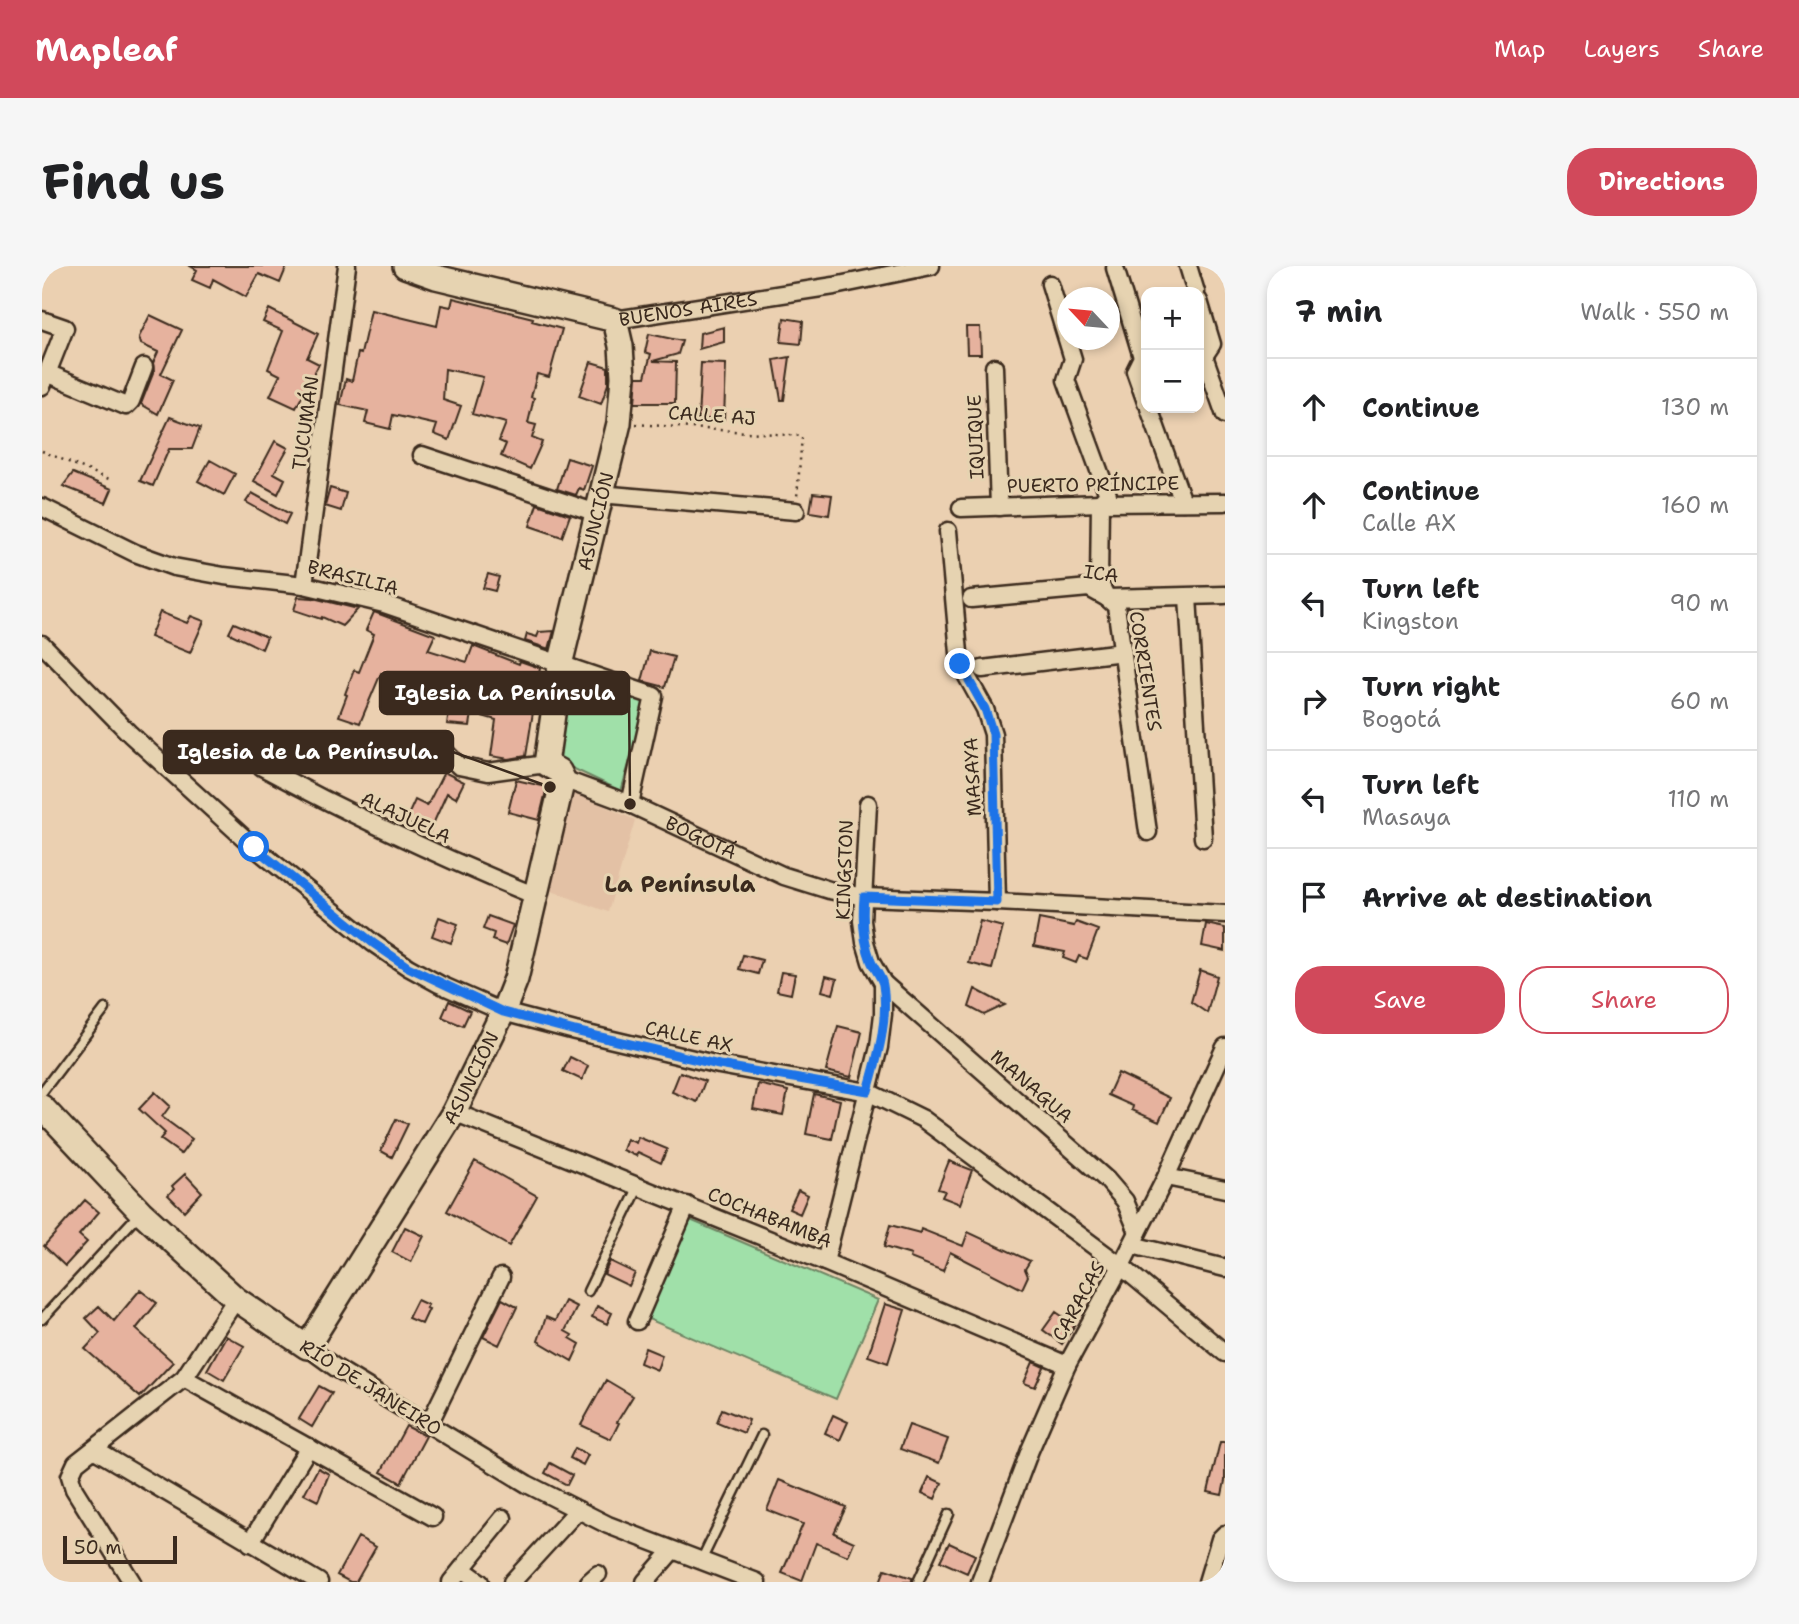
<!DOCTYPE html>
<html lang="en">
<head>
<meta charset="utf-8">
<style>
  :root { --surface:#fff; --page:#f6f6f6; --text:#202124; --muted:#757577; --line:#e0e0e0; --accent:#d1495b }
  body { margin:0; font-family:"Shantell Sans",sans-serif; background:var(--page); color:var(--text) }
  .controls { position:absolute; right:21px; top:21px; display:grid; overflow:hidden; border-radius:14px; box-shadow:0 4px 10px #0003 }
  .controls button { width:63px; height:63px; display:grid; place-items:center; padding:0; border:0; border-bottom:2px solid var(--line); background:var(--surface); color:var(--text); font:35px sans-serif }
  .compass { position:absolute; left:1015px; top:21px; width:63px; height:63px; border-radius:50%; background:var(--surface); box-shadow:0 4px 10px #0003; rotate:296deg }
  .scale { position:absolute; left:21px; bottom:18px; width:114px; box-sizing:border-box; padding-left:7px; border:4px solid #3b2a1e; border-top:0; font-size:19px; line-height:24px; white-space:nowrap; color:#3b2a1e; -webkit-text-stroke:5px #e6d3b1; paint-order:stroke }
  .stop { position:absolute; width:21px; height:21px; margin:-16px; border:5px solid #1a73e8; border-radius:50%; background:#fff }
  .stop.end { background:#1a73e8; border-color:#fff; box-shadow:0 2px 7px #0008 }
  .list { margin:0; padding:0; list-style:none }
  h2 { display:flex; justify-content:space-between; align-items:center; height:91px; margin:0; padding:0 28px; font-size:30px }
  h2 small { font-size:23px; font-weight:400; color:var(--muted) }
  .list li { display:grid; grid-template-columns:46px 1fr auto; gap:21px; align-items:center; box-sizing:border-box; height:98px; padding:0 28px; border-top:2px solid var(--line) }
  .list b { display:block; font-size:26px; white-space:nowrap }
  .list p { margin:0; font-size:23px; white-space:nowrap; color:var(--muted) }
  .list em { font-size:23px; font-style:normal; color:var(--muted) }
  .actions { display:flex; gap:14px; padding:21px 28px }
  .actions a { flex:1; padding:16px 0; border:2px solid var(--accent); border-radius:28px; text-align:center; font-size:24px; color:var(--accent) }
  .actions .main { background:var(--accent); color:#fff }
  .icon { flex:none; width:38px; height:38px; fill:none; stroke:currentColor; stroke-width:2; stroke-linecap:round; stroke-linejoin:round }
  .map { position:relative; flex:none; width:1183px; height:1316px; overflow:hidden; border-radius:28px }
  header { display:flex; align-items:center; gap:42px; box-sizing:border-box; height:98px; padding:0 35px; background:var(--accent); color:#fff }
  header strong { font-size:33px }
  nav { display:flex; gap:38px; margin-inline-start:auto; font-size:24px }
  .intro { display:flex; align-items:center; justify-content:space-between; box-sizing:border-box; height:168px; padding:0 42px }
  h1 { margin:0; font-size:49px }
  .button { padding:18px 32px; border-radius:28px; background:var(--accent); color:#fff; font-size:24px; font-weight:700 }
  main { display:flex; gap:42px; padding:0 42px }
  aside { flex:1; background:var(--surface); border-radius:28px; box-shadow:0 4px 10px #0003 }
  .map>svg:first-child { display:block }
  .built { fill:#e3c1a5 }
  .green { fill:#a0e0a9; stroke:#6e8564; stroke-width:2 }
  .building { fill:#e6b29e; stroke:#3b2a1e; stroke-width:2 }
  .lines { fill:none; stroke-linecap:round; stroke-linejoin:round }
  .lane-casing { stroke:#3b2a1e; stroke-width:13 }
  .street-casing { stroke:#3b2a1e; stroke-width:21 }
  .secondary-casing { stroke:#3b2a1e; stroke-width:28 }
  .path { stroke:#3b2a1e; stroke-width:2.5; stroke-dasharray:2 5; stroke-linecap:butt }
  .lane { stroke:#e6d3b1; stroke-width:8 }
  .street { stroke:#e6d3b1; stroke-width:16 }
  .secondary { stroke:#e6d3b1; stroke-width:23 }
  .route { stroke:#1a73e8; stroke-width:9 }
  .labels { text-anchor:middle; stroke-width:6; stroke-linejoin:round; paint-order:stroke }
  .street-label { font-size:19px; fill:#3b2a1e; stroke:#e6d3b1 }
  .quarter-label { font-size:23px; font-weight:bold; fill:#3b2a1e; stroke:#e6d3b1 }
  .leader { fill:none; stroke:#3b2a1e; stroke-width:2.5 }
  .callout-dot { fill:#3b2a1e; stroke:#e6d3b1; stroke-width:2.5 }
  .callout { fill:#3b2a1e; stroke:#3b2a1e; stroke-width:2.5 }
  .callout-label { font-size:21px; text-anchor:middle; font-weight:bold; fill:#fff }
</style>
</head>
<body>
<header>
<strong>Mapleaf</strong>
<nav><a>Map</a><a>Layers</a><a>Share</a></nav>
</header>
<div class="intro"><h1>Find us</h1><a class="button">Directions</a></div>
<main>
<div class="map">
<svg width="1183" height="1316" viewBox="0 0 1183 1316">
  <rect width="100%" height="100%" fill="#ebd0b1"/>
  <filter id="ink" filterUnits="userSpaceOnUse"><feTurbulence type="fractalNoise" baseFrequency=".0143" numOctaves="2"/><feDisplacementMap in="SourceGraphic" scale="14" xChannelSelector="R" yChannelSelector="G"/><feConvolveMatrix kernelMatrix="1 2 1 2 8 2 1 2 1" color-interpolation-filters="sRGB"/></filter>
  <g filter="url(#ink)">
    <path class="built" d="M531,526L593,554L566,646L507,624Z"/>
    <path class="green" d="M525,408L606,434L579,525L509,492Z
      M646,953L836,1034L794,1133L604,1052Z"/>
    <path class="building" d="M148,0H245L238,17L217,8L204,31L171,13L168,22L150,14L155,4Z
      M411,32L491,52L490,55L520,63L507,111L495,108L489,131L492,132L486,157L494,159L490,172L500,176L488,203L459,190L464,178L457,175L464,157L430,148L441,111L403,103L401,134L419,140L407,174L392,168L395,159L351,149L348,163L323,157L326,145L298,139L304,113L310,115L316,87L319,88L329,44L395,60L399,39L409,41Z
      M227,43L276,68L265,92L277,98L254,142L228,130L238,109L226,103L241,65L221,56Z
      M108,49L140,64L119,108L131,114L116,148L99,138L112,105L111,97L116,86L99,78L97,71Z
      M742,52L761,55L759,78L739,76Z
      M682,61V76L657,83L658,67Z
      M924,61H938L939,88H925Z
      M607,68L640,75L636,88L611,95L634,96L633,137H593L595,111H603L609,88L603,86Z
      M748,91L742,134H739L732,94Z
      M549,96L566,101V118L559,138L537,130Z
      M659,97L684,98L682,153H656Z
      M128,151L158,162L150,183H127L111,220L98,215Z
      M233,175L246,182L232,207L243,213L236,228L212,215Z
      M525,192L550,200L542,224L537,222L534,229L515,223Z
      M168,194L193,208L182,229L156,215Z
      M31,207L70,223L64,237L21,220Z
      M288,222L304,227L299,245L283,240Z
      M210,227L248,248L243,258L204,236Z
      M771,227L790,229L787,249L768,246Z
      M495,238L528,249L520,271L488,260Z
      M446,308L457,311L453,325L441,322Z
      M256,331L271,332L316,343L300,360L280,351L279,353L252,344Z
      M118,346L145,357L149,350L162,355L148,387L108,371Z
      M332,346L393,369L386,384L425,396L431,380L477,398L478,395L498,402L484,490L467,493L449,490L454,454L430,447L428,460L405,458L409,430H407L410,418L373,408L367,421L339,407L318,457L297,450L305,429L303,428L312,404L317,406L332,368L324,364Z
      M192,357L225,371L220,383L187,367Z
      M512,365L507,383L483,375L485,368L495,371L497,366Z
      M608,385L632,391L623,421L600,415Z
      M402,506L422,516L414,532L405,527L387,567L363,556L373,534L385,540Z
      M474,514L505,521L497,554L466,546Z
      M446,650L471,659L464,679L450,674L452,667L441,663Z
      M397,651L416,658L409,677L390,670Z
      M997,653L1032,660L1034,656L1056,664L1045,693L1037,690L1034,697L1021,692L1023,686L992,680Z
      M938,655L961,661L950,703L927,697Z
      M1164,658L1183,662V685L1160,680Z
      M701,689L720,694L716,708L697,703Z
      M1158,704L1175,710L1165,747L1149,736Z
      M739,706L753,708L749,728L735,725Z
      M784,710L795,713L791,728L780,725Z
      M933,723L963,739L942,749L927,741Z
      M407,735L428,745L421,760L400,751Z
      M796,760L820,766L809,811L784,805Z
      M528,791L546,800L540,814L521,805Z
      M638,806L663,815L655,836L630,826Z
      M1076,807L1128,832L1117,856L1090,844L1091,840L1066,829Z
      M716,818L746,825L741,849L711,843Z
      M113,826L128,840L120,851L150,873L139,888L118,873L123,867L97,843Z
      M772,828L798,834L790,873L764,868Z
      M354,853L366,858L350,891L339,885Z
      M596,871L625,883L619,897L596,886L594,890L581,884L585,873L594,877Z
      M433,895L495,930L467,980L405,945Z
      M907,895L930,904L918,938L900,931L903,925L896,923Z
      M143,908L160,926L142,945L126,929L132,923L130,920Z
      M756,924L766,929L758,948L747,943Z
      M43,934L57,946L37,969L45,976L23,1000L2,980Z
      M848,959L878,967L879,963L921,980L926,966L988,995L983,1003L986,1010L980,1023L908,986L901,1005L868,992L869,989L842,981Z
      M363,961L382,970L369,996L350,986Z
      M568,995L593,1007L587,1020L562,1008Z
      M98,1024L115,1037L94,1063L131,1096L98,1131L43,1083L58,1067L44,1052L57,1040L72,1055Z
      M460,1033L475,1041L457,1079L441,1071Z
      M375,1034L386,1039L384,1042L387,1043L380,1058L366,1052Z
      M523,1035L535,1041L523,1065L530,1069L528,1072L538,1078L530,1095L496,1075L504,1051L513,1055Z
      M843,1038L863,1044L846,1097L826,1090Z
      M555,1040L570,1047L565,1058L550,1051Z
      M1014,1046L1033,1059L1020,1078L1001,1064Z
      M184,1070L202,1080L182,1114L165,1104Z
      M603,1082L620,1089L615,1104L598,1097Z
      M991,1096L1002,1101L993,1121L982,1117Z
      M564,1114L591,1130L575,1156L577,1157L569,1173L539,1159Z
      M277,1120L290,1127L270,1161L257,1153Z
      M680,1143L707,1154L702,1167L675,1156Z
      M791,1149L806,1156L798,1174L783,1167Z
      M867,1159L906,1173L897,1197L858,1183Z
      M364,1160L384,1170L359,1217L339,1206Z
      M1178,1176H1183V1215L1180,1229L1166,1226Z
      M533,1182L546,1189L541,1199L528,1192Z
      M508,1197L530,1209L525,1219L503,1207Z
      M276,1202L287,1208L276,1235L262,1228Z
      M887,1211L900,1217L893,1233L880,1227Z
      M737,1214L804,1241L792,1267L812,1276L806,1290L774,1277L760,1315L740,1307L761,1258L725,1244Z
      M316,1271L334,1281L314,1316H308L295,1309Z
      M907,1277L933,1289L925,1307L898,1295Z
      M843,1303L870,1312V1316H838Z"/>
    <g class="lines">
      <g class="lane-casing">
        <path id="lane" d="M0,826L63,743
          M546,1025L597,920
          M0,1053L97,948
          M659,1295L720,1169
          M876,1316L907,1248"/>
      </g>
      <g class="street-casing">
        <g id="street">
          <path d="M1146,0L1154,26"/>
          <path d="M1073,2L1100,91L1093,105L1104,136"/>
          <path d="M1008,18L1031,93L1024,114L1066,229L1058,237L1057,316L1065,332L1074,340L1106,566"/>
          <path d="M1157,35L1170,78L1162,90L1183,149"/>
          <path d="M0,54L23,62L0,120"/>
          <path id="s1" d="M573,54L792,20L889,0"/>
          <path d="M952,101L957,241"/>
          <path d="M5,107L84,140L89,135L102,101"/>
          <path d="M1107,142L1141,236"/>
          <path d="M380,189L555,247"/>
          <path d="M558,228L754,245"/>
          <path d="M0,241L93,287L132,301L182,310L262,319L342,338L612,430L588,538"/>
          <path d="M919,242L1058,237L1183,236"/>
          <path d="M906,265L918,398L943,443L951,468L955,636"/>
          <path d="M262,319L305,0"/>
          <path d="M1146,331L1161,572"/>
          <path d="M929,333L1047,322L1065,332L1183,329"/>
          <path d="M0,378L88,468L212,581L331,677L366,701L397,718L461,746L533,765L677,799L826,826L881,853L1079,1000L1183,1087"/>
          <path d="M940,403L1081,386"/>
          <path d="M402,485L417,500L446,506L504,498"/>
          <path d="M220,501C311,550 398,591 494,630"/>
          <path id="s2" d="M521,513L588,538L742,610L787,624L822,631L955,636L1183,648"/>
          <path d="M841,717L1065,914L1083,935L1096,966"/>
          <path d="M412,846L783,996L1025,1099"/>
          <path d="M1124,911L1183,923"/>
          <path d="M1090,979L1183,1002"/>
          <path d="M783,996L837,781L841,748V717L829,696L823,676L820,655L826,538"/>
          <path d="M595,1055L645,939"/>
          <path d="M265,1081L294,1102L485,1218L566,1259L715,1316"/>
          <path d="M142,1112L391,1251"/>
          <path d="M387,1158L459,1011"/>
          <path d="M53,1184L277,1316"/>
          <path d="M208,1277L267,1181"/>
          <path d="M420,1303L438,1316"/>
          <path d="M90,1316L32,1223L28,1210L34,1197L142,1112L194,1033"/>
          <path d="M409,1316L461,1252"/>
          <path d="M470,1316L536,1244"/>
          <path d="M547,1316L556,1308"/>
          <path d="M603,1316L630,1285"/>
          <path d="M938,1316L988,1184L1025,1099L1079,1000L1124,911L1183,781"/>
          <path d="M1165,1316L1178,1273L1183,1268"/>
        </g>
      </g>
      <g class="secondary-casing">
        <g id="secondary">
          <path id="s3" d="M0,841L99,946L194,1033L265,1081L412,846L461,746L474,713L521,513L517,505L504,498L518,399L577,157L581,111L579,80L573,54L394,11L363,0"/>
        </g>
      </g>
      <path class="path" d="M594,158L760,170L755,231
        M0,185L67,213"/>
      <use href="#lane" class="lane"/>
      <use href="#street" class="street"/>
      <use href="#secondary" class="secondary"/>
    </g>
  </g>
  <g class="lines" filter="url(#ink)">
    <path class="route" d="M212,581L331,677L366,701L461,746L533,765L677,799L826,825C835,793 847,754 841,719C840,711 832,703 829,695C821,674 820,654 822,631L955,636L951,468L943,443L918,398"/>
  </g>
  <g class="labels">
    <g class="street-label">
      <text dy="7" stroke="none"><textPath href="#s1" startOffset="74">BUENOS AIRES</textPath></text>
      <text transform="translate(670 149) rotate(4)" y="7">CALLE AJ</text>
      <text transform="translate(263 157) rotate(-82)" y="7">TUCUMÁN</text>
      <text transform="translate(933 171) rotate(-92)" y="7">IQUIQUE</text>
      <text transform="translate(1051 218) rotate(-1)" y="7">PUERTO PRÍNCIPE</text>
      <text dy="7" stroke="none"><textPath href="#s3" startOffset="1260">ASUNCIÓN</textPath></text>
      <text transform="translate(1059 307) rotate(8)" y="7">ICA</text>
      <text transform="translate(311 311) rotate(14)" y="7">BRASILIA</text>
      <text transform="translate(1104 405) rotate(81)" y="7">CORRIENTES</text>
      <text transform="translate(930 511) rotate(-93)" y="7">MASAYA</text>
      <text transform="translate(364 551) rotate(25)" y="7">ALAJUELA</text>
      <text dy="7" stroke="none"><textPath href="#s2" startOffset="150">BOGOTÁ</textPath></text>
      <text transform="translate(802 604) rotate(-88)" y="7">KINGSTON</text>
      <text transform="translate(647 770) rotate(12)" y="7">CALLE AX</text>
      <text dy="7" stroke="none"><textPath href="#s3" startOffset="674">ASUNCIÓN</textPath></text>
      <text transform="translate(990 820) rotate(41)" y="7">MANAGUA</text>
      <text transform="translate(728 951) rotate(22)" y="7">COCHABAMBA</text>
      <text transform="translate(1036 1035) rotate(-61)" y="7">CARACAS</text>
      <text transform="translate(329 1121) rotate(32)" y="7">RÍO DE JANEIRO</text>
    </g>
    <g class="quarter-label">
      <text x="638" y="626">La Península</text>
    </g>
  </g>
  <path class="leader" d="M588 538L587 427M508 521L411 486"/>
  <g class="callout-dot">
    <circle cx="588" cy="538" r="7"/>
    <circle cx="508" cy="521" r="7"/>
  </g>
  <g class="callout">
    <rect x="338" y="406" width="249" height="42" rx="7"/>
    <rect x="122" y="465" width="289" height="42" rx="7"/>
  </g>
  <g class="callout-label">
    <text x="463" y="434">Iglesia La Península</text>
    <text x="266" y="493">Iglesia de La Península.</text>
  </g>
</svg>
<div class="controls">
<button>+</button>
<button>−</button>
</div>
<svg class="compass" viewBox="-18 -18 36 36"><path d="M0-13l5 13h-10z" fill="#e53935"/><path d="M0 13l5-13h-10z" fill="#757577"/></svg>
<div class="scale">50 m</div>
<div class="stop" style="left:212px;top:581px"></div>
<div class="stop end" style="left:918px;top:398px"></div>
</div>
<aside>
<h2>7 min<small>Walk · 550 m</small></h2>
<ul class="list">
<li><svg class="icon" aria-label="ahead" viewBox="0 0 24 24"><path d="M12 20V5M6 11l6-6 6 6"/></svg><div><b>Continue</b></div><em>130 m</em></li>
<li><svg class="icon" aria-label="ahead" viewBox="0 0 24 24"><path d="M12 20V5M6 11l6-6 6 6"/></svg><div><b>Continue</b><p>Calle AX</p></div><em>160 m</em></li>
<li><svg class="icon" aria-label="left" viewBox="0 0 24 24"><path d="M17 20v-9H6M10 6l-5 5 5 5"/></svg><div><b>Turn left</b><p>Kingston</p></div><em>90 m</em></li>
<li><svg class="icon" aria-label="right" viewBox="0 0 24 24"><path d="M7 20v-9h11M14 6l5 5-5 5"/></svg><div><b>Turn right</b><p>Bogotá</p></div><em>60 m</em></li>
<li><svg class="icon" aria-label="left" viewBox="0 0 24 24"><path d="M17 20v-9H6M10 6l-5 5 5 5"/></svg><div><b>Turn left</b><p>Masaya</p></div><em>110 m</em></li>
<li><svg class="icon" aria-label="arrive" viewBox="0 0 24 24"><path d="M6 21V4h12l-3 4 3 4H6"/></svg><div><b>Arrive at destination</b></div></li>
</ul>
<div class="actions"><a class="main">Save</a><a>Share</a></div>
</aside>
</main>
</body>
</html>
